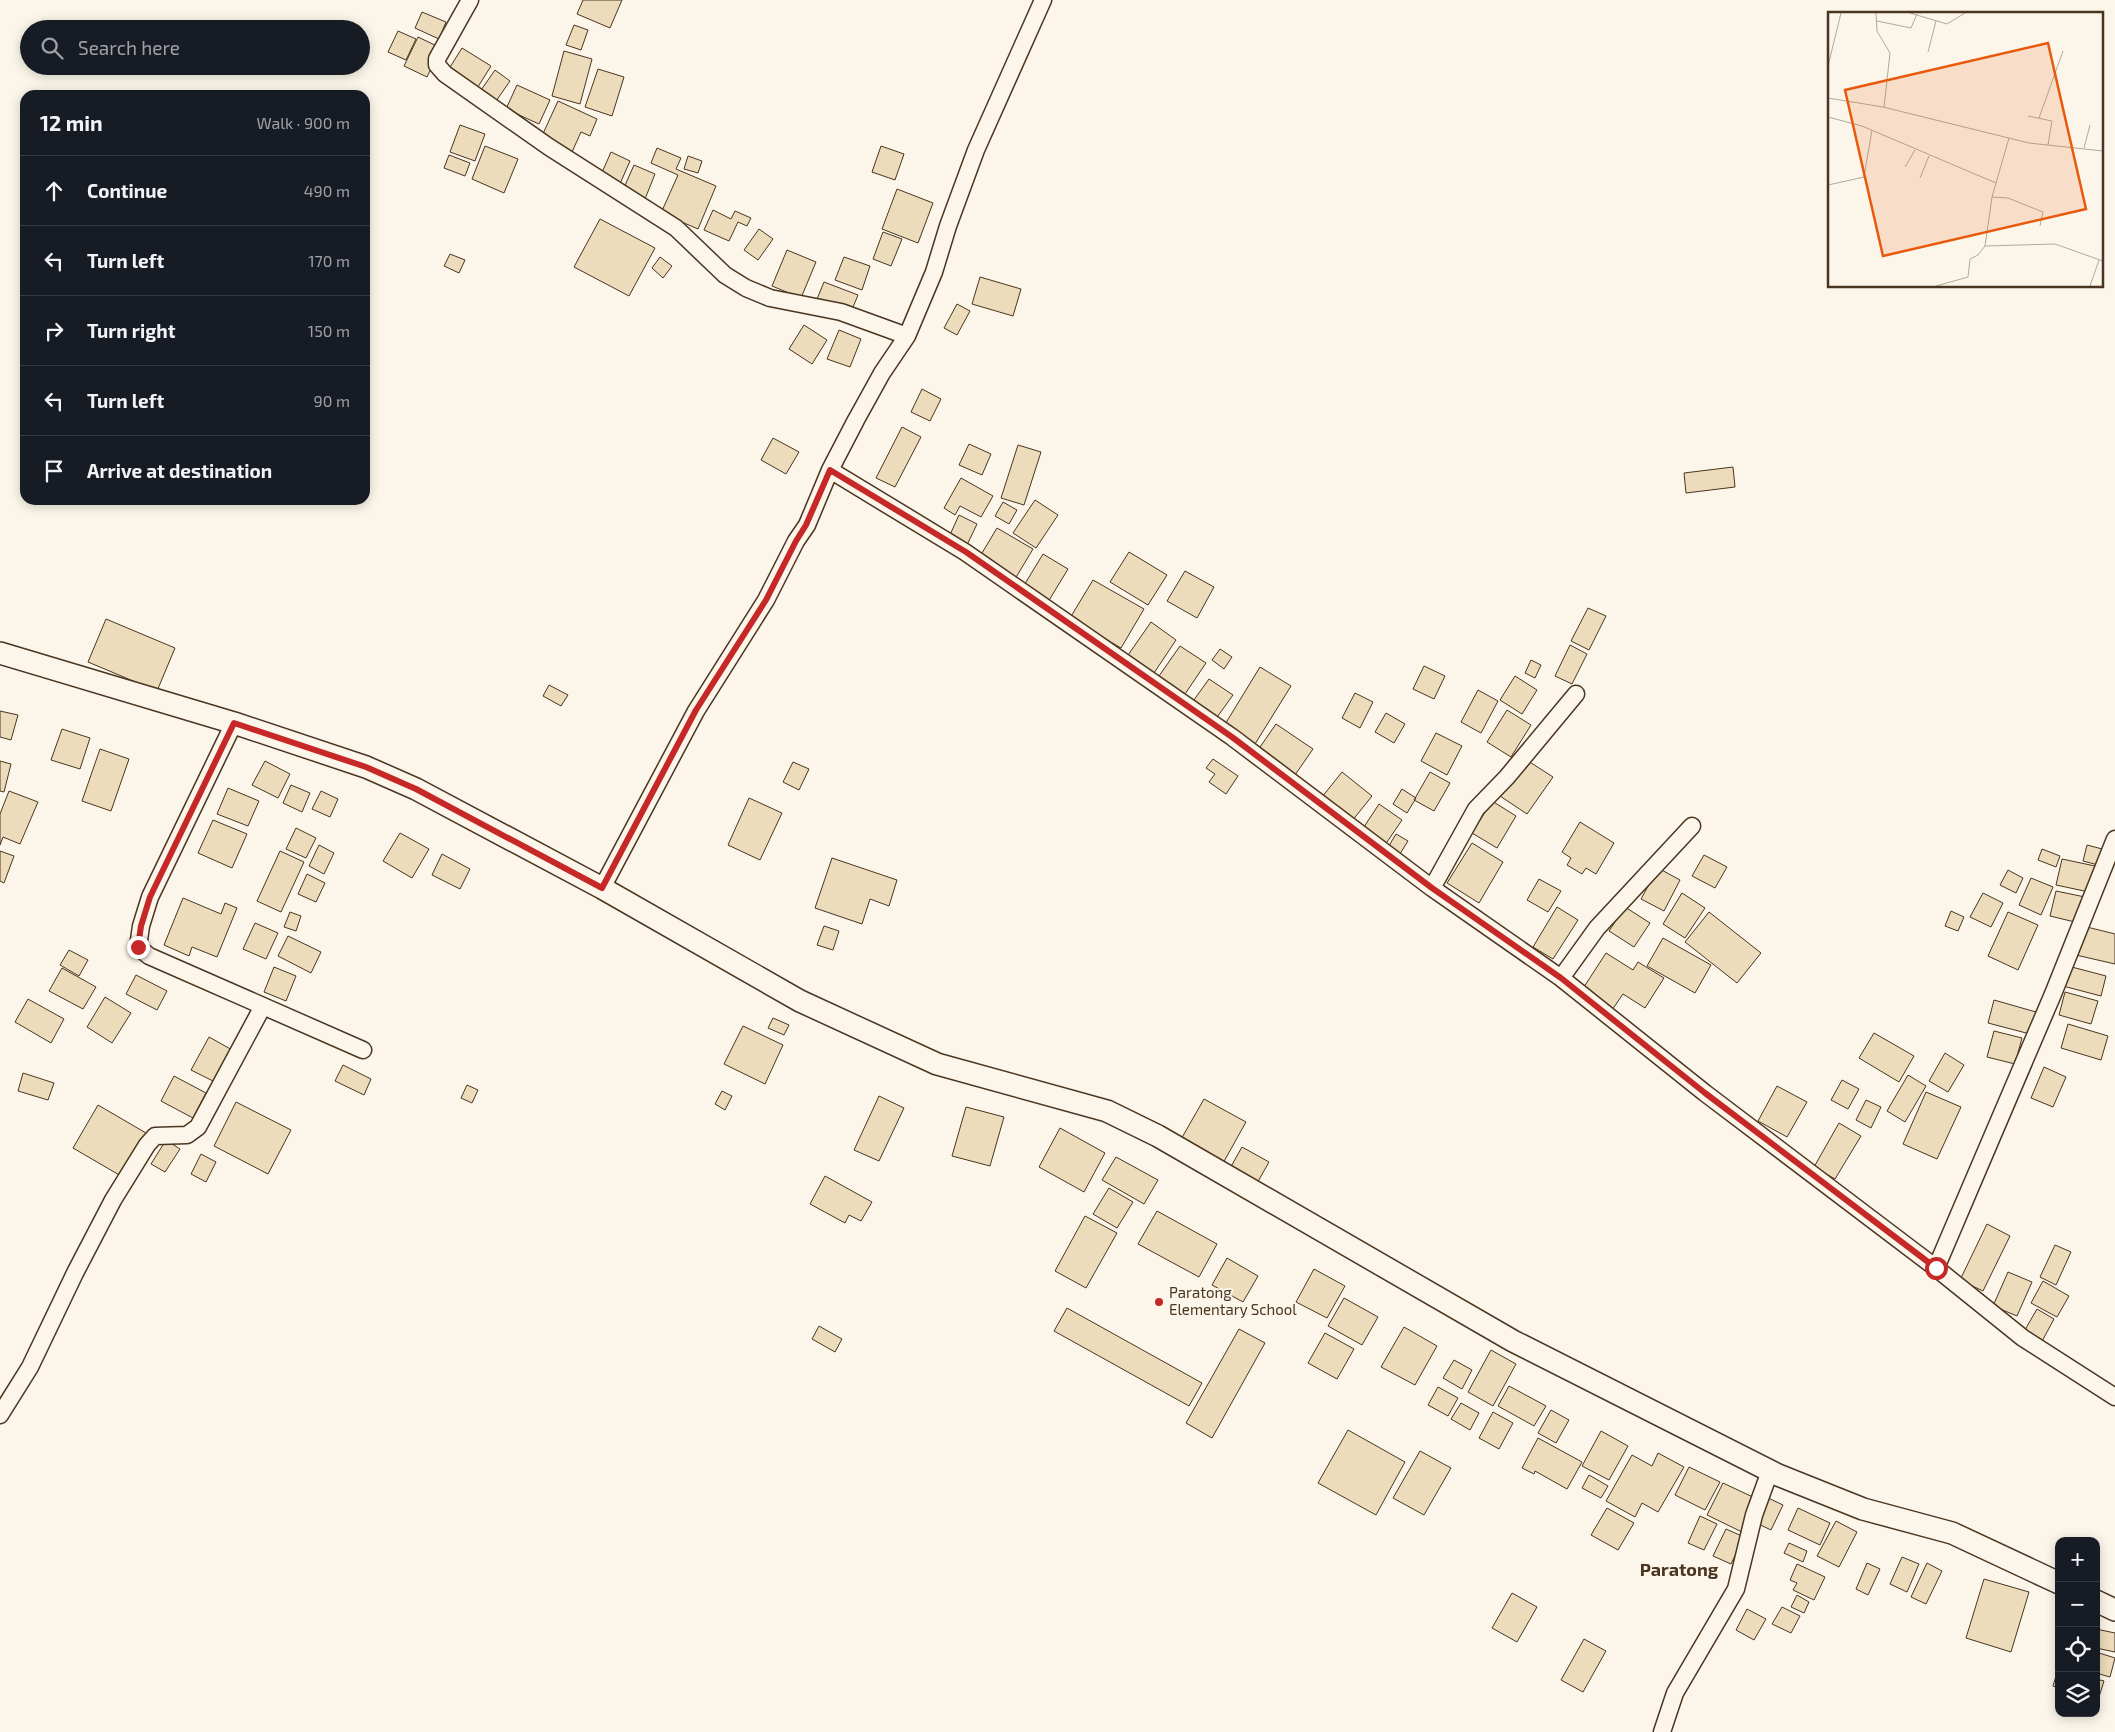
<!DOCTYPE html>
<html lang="en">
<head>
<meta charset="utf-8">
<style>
  :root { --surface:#171b24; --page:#20242c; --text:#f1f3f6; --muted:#9ea1a6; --line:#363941 }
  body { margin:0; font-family:"Exo 2",sans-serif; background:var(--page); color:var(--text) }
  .controls { position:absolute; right:15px; bottom:15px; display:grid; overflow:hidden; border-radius:10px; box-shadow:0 2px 12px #0003 }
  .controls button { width:45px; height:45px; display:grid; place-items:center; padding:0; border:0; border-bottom:1px solid var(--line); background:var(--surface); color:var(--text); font:25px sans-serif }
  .stop { position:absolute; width:15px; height:15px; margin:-11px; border:4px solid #c62828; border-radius:50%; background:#fff }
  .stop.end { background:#c62828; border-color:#fff; box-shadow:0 1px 5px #0008 }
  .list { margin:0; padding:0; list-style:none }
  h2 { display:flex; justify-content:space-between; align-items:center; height:65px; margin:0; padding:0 20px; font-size:21px }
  h2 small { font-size:16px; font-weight:400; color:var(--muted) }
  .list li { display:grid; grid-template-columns:32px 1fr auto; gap:15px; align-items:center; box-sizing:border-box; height:70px; padding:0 20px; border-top:1px solid var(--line) }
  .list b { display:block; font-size:19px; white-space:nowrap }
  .list em { font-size:16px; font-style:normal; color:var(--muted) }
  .icon { flex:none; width:28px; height:28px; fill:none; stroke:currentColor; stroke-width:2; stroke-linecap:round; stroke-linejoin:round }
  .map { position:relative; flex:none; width:2115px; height:1732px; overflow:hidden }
  .search { position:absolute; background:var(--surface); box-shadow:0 2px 12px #0003; left:20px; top:20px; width:350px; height:55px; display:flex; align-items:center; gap:12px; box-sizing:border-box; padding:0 18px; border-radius:28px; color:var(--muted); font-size:19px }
  .panel { position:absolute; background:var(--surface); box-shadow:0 2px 12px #0003; left:20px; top:90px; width:350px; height:415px; border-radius:15px }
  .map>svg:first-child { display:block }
  .building { fill:#ecdcbc; stroke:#4a3520 }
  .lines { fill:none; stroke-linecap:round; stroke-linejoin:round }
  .minor-casing { stroke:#4a3520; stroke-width:19 }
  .tertiary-casing { stroke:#4a3520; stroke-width:24 }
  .minor { stroke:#fbf6e9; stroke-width:16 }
  .tertiary { stroke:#fbf6e9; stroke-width:21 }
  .route { stroke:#c62828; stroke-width:6 }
  .poi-dot { fill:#c62828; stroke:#fbf6e9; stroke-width:2 }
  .labels { text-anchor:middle; stroke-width:4; stroke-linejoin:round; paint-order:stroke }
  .poi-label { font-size:15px; fill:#4a3520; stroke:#fbf6e9; text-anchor:start }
  .quarter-label { font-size:18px; font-weight:bold; fill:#4a3520; stroke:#fbf6e9 }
  .inset-road { fill:none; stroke:#b4a999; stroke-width:1 }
  .view { fill:#e8590c; fill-opacity:0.15; stroke:#e8590c; stroke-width:2.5 }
  .inset-edge { fill:none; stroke:#4a3520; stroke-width:2.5 }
</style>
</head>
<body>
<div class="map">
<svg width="2115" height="1732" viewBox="0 0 2115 1732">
  <rect width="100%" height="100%" fill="#fbf6e9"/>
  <path class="building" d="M583,0H622L610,28L577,14Z
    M422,12L446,22L439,39L415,28Z
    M574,25L588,30L581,50L566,45Z
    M398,31L416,39L406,60L388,52Z
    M418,37L441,48L427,77L404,66Z
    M462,48L491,66L476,90L447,72Z
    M564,51L592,59L580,104L552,96Z
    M598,69L624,77L612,116L585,107Z
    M495,70L510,81L494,104L479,93Z
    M517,85L550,100L539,124L506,109Z
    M558,101L597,119L590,136L581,132L572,152L541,138Z
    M460,125L485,134L475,161L450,152Z
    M485,146L518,159L504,193L472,179Z
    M881,146L904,154L895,180L872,172Z
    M657,148L681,158L676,169L716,186L698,229L661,213L678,175L651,163Z
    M611,152L630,161L619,186L600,177Z
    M449,155L470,163L465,176L444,168Z
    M688,156L702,161L698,173L684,169Z
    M634,165L655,174L645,199L623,190Z
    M897,189L933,203L918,243L882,229Z
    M713,210L731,219L735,211L751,218L747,226L738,222L729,241L704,230Z
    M600,219L655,248L629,296L574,267Z
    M759,229L773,239L758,260L744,250Z
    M883,232L902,239L891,266L873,259Z
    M787,250L816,262L801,298L772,286Z
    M450,254L465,260L459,273L444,266Z
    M660,257L672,266L663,278L652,268Z
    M844,257L870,266L862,290L835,280Z
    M980,277L1021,289L1013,316L972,304Z
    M824,282L858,295L851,312L817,299Z
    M957,304L970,311L957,335L944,328Z
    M804,325L827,340L812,364L789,349Z
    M839,330L861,339L850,367L827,359Z
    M922,389L941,399L930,421L911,412Z
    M902,427L921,437L895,487L876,478Z
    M773,438L799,452L786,474L761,460Z
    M969,444L991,454L982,475L959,465Z
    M1018,445L1041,452L1024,505L1001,498Z
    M1733,467L1735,487L1686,493L1684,473Z
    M961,478L993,496L981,517L960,506L955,515L944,508Z
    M1035,500L1058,515L1036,548L1013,533Z
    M1003,502L1017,510L1009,524L995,516Z
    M959,515L977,524L967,545L949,537Z
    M997,528L1033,549L1015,579L979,558Z
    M1129,552L1167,575L1148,605L1110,582Z
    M1043,554L1068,569L1048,602L1023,587Z
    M1185,571L1214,587L1197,618L1167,601Z
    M1093,580L1144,609L1121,648L1070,618Z
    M1588,608L1606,616L1589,650L1571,641Z
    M106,619L175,648L157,691L88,662Z
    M1151,622L1176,640L1152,676L1126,658Z
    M1570,645L1587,654L1572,684L1555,676Z
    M1180,646L1206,663L1185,694L1159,676Z
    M1220,649L1232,657L1224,669L1212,660Z
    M1531,660L1541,665L1535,678L1525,673Z
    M1424,666L1445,676L1434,699L1413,689Z
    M1260,667L1291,686L1255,744L1224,726Z
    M1515,676L1537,690L1522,714L1500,700Z
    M1209,679L1233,695L1215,720L1191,704Z
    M549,685L568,695L561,706L543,696Z
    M1478,690L1498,701L1481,733L1461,722Z
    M1355,693L1373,702L1360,728L1342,718Z
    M1507,710L1531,725L1511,757L1487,742Z
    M0,711L18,715L11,740L0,737Z
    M1386,713L1405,724L1394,743L1375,732Z
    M1276,724L1313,749L1295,775L1258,750Z
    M62,729L90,738L80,769L51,760Z
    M1436,733L1462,746L1447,775L1421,761Z
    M100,749L129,759L111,811L82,801Z
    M1213,759L1238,776L1226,794L1209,782L1215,774L1206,768Z
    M1525,759L1553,777L1527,814L1500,796Z
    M0,761L11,764L4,792L0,791Z
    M265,761L290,774L278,798L252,785Z
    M793,762L809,769L799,790L783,782Z
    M1342,772L1372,796L1352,821L1322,797Z
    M1430,772L1450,783L1434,811L1414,800Z
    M291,785L310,793L302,812L283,803Z
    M228,788L259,801L248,826L217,814Z
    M1402,789L1416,798L1407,813L1393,804Z
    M9,791L38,802L20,844L3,837L0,845V814Z
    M321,791L338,799L330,817L312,809Z
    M749,798L782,813L760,860L728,845Z
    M1492,801L1516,816L1497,848L1472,833Z
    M1379,804L1402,820L1385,845L1362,830Z
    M213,820L247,834L232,868L198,853Z
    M1580,822L1614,843L1596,874L1586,868L1582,874L1567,865L1571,858L1562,852Z
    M296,828L316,838L306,858L286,849Z
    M400,833L429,849L412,878L383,861Z
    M1396,834L1408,841L1398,857L1387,849Z
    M1472,843L1503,862L1479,903L1447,883Z
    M319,845L334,853L324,874L309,866Z
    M2087,845L2106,850L2102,866L2083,861Z
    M2042,849L2060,856L2056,867L2038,860Z
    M0,851L14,856L4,883L0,881Z
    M280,851L304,862L281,912L257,901Z
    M442,854L470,869L460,889L432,875Z
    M1704,855L1727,867L1715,888L1692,876Z
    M832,858L897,880L889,906L870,899L862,924L815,908Z
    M2062,859L2095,866L2089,892L2056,885Z
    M1658,868L1680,880L1664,911L1641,899Z
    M2008,870L2023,878L2016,893L2000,885Z
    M307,874L325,883L316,902L298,894Z
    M2031,878L2053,887L2041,915L2019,905Z
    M1539,879L1561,891L1548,912L1527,900Z
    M2056,891L2085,897L2079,923L2050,916Z
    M1682,893L1705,908L1685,938L1663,924Z
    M1983,893L2003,903L1991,927L1970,917Z
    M183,898L221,914L225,903L237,908L217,957L192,947L189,956L164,945Z
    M1557,907L1578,920L1553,959L1533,947Z
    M1625,907L1650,923L1634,947L1609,931Z
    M1951,911L1964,917L1958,931L1945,926Z
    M290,912L301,916L296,931L284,927Z
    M1709,912L1761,953L1737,983L1685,942Z
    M2008,912L2038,925L2018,970L1988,956Z
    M255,923L278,933L266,959L243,949Z
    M824,926L839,931L833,950L817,945Z
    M2083,926L2115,934V964L2076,955Z
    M288,936L321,952L311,973L278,956Z
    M1663,938L1711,965L1695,993L1647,966Z
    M69,950L88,960L79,976L60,965Z
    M1606,953L1633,970L1638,962L1664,978L1645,1008L1623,994L1612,1010L1582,990Z
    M2068,966L2106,976L2101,996L2063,986Z
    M274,967L296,976L286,1001L264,992Z
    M62,968L96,987L83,1009L49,991Z
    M136,975L167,991L157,1010L126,994Z
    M2065,992L2098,1001L2091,1024L2059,1015Z
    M105,997L131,1013L112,1043L87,1027Z
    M28,999L64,1019L51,1043L15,1022Z
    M1994,1000L2036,1012L2030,1034L1988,1023Z
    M773,1018L789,1025L784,1035L768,1028Z
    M2068,1024L2108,1036L2101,1060L2061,1048Z
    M743,1026L783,1045L765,1084L724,1064Z
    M1994,1031L2022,1038L2015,1064L1987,1057Z
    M1874,1033L1914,1056L1899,1082L1859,1058Z
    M209,1037L234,1051L217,1083L191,1070Z
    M1945,1053L1964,1065L1948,1092L1929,1081Z
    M343,1065L371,1079L364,1095L335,1081Z
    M2044,1067L2066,1077L2053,1107L2031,1098Z
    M23,1073L54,1083L48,1100L18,1091Z
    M1908,1075L1926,1086L1905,1122L1887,1111Z
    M174,1076L206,1093L193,1118L161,1101Z
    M1842,1080L1859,1089L1848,1109L1831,1100Z
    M467,1085L478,1090L472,1103L461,1098Z
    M1777,1086L1807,1102L1787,1137L1758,1121Z
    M722,1091L732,1096L725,1110L715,1104Z
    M1926,1092L1961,1107L1937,1159L1903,1144Z
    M879,1096L904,1108L879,1161L854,1150Z
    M1204,1099L1246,1122L1222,1165L1180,1141Z
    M1866,1100L1881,1107L1871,1128L1856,1120Z
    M236,1102L291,1130L268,1174L214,1146Z
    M98,1105L146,1133L121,1176L73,1148Z
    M966,1107L1004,1117L990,1166L952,1156Z
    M1839,1123L1861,1136L1835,1179L1814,1167Z
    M1060,1128L1105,1153L1084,1192L1039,1167Z
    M166,1140L180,1149L165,1172L151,1164Z
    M1242,1147L1269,1162L1256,1185L1229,1170Z
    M201,1154L216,1162L206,1182L191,1174Z
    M1116,1157L1158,1180L1144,1204L1102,1180Z
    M825,1176L872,1202L861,1221L849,1215L845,1223L810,1204Z
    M1109,1188L1133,1202L1117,1228L1093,1214Z
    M1157,1211L1217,1244L1199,1277L1138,1244Z
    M1085,1216L1117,1233L1086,1288L1055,1271Z
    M1987,1224L2010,1236L1983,1291L1960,1280Z
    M2055,1245L2071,1252L2056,1285L2040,1277Z
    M1227,1258L1258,1276L1243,1302L1212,1285Z
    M1314,1269L1345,1286L1327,1318L1296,1302Z
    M2008,1272L2032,1282L2017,1316L1993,1306Z
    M2043,1281L2069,1296L2057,1317L2031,1303Z
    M1344,1298L1378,1317L1362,1345L1328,1326Z
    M1067,1308L1202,1383L1189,1406L1054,1331Z
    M2037,1309L2054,1319L2040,1345L2022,1335Z
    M819,1326L842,1339L835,1352L812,1339Z
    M1404,1327L1437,1346L1415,1385L1381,1367Z
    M1239,1329L1265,1343L1212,1438L1186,1423Z
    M1325,1333L1354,1349L1337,1379L1308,1363Z
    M1491,1350L1516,1364L1493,1406L1468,1392Z
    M1454,1360L1472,1370L1462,1389L1443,1378Z
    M1509,1386L1546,1406L1534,1426L1498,1406Z
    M1438,1387L1458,1398L1448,1416L1428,1405Z
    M1461,1403L1479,1413L1470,1430L1451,1419Z
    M1551,1410L1569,1420L1556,1443L1538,1433Z
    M1493,1412L1513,1423L1499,1449L1479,1438Z
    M1348,1430L1405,1462L1376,1515L1318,1483Z
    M1601,1431L1628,1446L1609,1480L1582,1466Z
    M1538,1438L1582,1462L1567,1489L1535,1471L1534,1474L1522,1468Z
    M1420,1451L1451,1468L1424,1515L1393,1498Z
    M1658,1453L1684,1467L1658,1512L1642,1503L1635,1517L1606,1501L1632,1455L1652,1466Z
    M1689,1467L1720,1482L1705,1510L1675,1495Z
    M1589,1475L1608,1486L1601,1498L1582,1488Z
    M1723,1483L1757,1499L1742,1532L1707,1515Z
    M1766,1497L1783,1505L1771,1530L1754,1522Z
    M1607,1508L1634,1523L1618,1550L1591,1535Z
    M1798,1508L1830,1523L1820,1545L1788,1530Z
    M1700,1516L1717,1524L1704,1550L1688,1543Z
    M1836,1521L1857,1532L1839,1567L1817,1556Z
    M1726,1529L1744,1537L1731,1564L1713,1556Z
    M1789,1543L1807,1551L1803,1562L1784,1553Z
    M1902,1557L1919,1564L1907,1592L1890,1584Z
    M1867,1563L1880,1569L1868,1595L1856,1589Z
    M1927,1563L1942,1571L1926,1604L1911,1597Z
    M1797,1564L1825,1577L1814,1600L1793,1590L1797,1583L1790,1580Z
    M1984,1579L2029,1592L2011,1652L1966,1638Z
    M1512,1593L1537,1607L1517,1642L1492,1628Z
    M1797,1595L1809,1602L1804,1613L1791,1607Z
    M1782,1607L1800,1616L1791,1633L1772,1624Z
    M1747,1609L1766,1619L1754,1640L1736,1630Z
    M2096,1629L2115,1633V1652L2096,1648Z
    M1584,1639L1606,1651L1583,1692L1561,1680Z
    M2096,1652L2115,1658L2110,1677L2096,1673Z
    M2059,1666V1688L2053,1686Z
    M2096,1679L2104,1681L2098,1700L2096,1699Z"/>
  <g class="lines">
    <g class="minor-casing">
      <path id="minor" d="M470,0L437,59V65L445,74L549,147L676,228L725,275L746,288L770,298L841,312L907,336
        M830,470L965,552L1232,737L1432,888L1561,978L1705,1093L1936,1268L2023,1338L2115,1397
        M234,723L150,897L141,926L138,947L149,956L165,963L363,1050
        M602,888L696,711L766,600L796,541L807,525L830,470L856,420L882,373L907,336L934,272L948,226L976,150L1043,0
        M1432,888L1476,809L1507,777L1576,694
        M1561,978L1597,928L1692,826
        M1936,1268L2053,994L2115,839
        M0,1415L30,1367L75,1273L113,1200L147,1145L155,1136L187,1135L198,1127L263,1006
        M1662,1732L1675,1693L1736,1589L1754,1515L1770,1471"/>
    </g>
    <g class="tertiary-casing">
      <path id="tertiary" d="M0,653L234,723L366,767L416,789L602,888L800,1001L937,1064L1107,1111L1158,1136L1513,1341L1778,1475L1863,1509L1952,1533L2059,1583
        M2096,1601L2115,1610"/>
    </g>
    <use href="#minor" class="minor"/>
    <use href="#tertiary" class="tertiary"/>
  </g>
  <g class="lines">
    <path class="route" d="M138,947L141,926L150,897L234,723L366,767L416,789L602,888L696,710L766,600L796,541L806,525L830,470L966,552L1232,737L1432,888L1561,978L1705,1093L1936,1268"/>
  </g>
  <circle class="poi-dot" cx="1159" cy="1302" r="5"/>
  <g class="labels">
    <g class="poi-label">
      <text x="1169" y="1298">Paratong<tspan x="1169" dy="17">Elementary School</tspan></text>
    </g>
    <g class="quarter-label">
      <text x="1679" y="1576">Paratong</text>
    </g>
  </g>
  <g transform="translate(1828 12)">
    <rect width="275" height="275" fill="#fbf6e9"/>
    <path class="inset-road" d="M48,1L49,19L62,41L56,95M82,1L119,12L137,1M49,9L83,16L89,2M100,40L108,9M0,54L13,1M0,86L55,95L201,131L275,139M200,104L224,109L220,133M0,105L34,114L168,171M211,106L235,39M256,136L262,113M77,155L87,138M92,166L101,144M0,173L36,165L44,118M164,185L180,186L215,200L212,214M157,234L227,232L275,249M108,274L140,265L142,247L150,243L157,234L164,185L181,126M262,274L271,248"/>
    <path class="view" d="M220,31L258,197L55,244L17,78Z"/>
    <rect width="275" height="275" class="inset-edge"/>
  </g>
</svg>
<div class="controls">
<button>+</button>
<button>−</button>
<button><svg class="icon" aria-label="locate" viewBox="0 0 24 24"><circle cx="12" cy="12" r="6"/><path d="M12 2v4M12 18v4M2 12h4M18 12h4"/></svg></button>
<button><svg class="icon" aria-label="layers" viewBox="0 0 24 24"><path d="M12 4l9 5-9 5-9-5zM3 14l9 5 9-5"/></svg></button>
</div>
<div class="stop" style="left:1936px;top:1268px"></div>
<div class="stop end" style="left:138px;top:947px"></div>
<div class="search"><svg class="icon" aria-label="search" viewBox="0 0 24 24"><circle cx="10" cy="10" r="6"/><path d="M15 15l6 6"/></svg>Search here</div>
<section class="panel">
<h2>12 min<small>Walk · 900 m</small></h2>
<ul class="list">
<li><svg class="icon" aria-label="ahead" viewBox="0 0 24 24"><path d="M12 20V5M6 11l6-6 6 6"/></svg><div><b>Continue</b></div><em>490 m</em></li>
<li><svg class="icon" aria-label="left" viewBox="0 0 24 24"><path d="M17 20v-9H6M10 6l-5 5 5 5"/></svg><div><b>Turn left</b></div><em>170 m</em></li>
<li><svg class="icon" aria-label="right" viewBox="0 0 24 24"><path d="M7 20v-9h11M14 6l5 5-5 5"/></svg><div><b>Turn right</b></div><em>150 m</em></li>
<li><svg class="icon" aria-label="left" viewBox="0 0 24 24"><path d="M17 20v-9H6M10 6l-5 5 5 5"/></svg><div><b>Turn left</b></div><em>90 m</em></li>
<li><svg class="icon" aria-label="arrive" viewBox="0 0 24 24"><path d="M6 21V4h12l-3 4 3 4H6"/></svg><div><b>Arrive at destination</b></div></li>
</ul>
</section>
</div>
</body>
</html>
